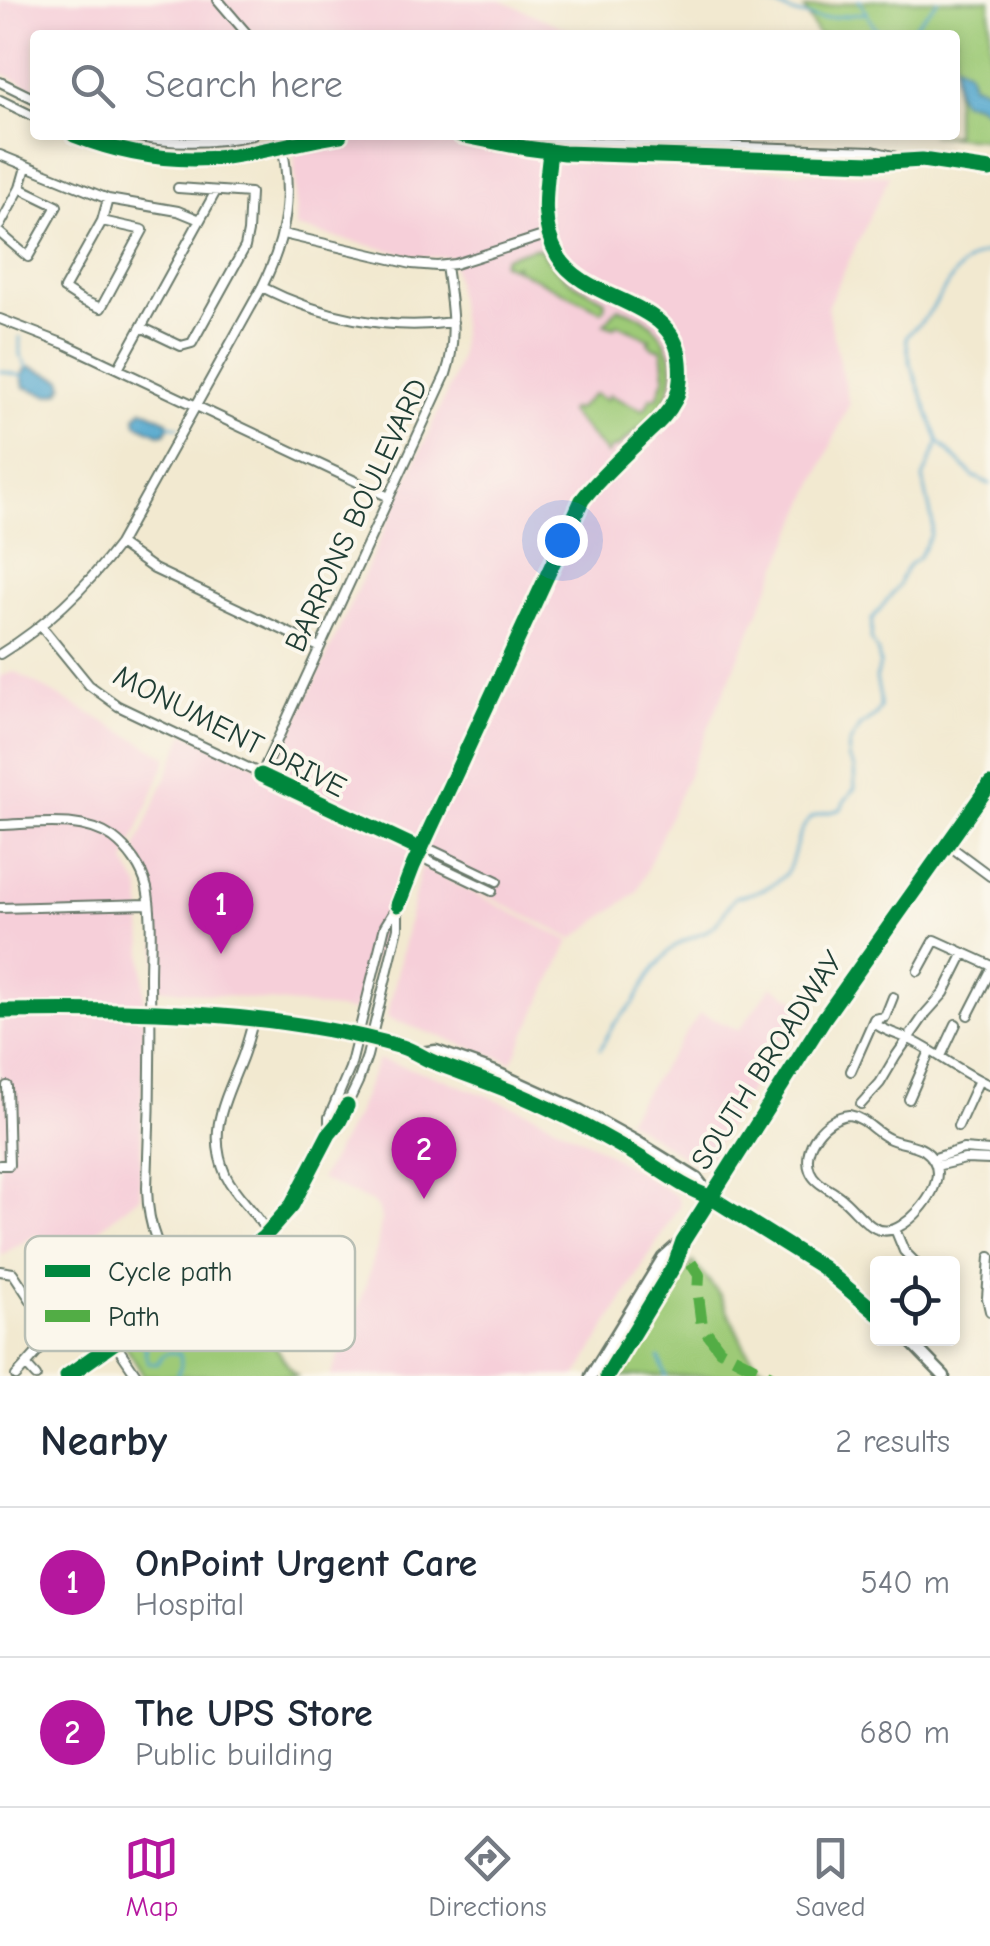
<!DOCTYPE html>
<html lang="en">
<head>
<meta charset="utf-8">
<style>
  :root { --surface:#fff; --page:#f2f2f3; --text:#1f2937; --muted:#747a83; --line:#e0e1e3; --accent:#b5179e }
  body { margin:0; font-family:"Comic Neue",sans-serif; background:var(--page); color:var(--text) }
  .controls { position:absolute; right:30px; bottom:30px; display:grid; overflow:hidden; border-radius:10px; box-shadow:0 5px 15px #0003 }
  .controls button { width:90px; height:90px; display:grid; place-items:center; padding:0; border:0; border-bottom:2px solid var(--line); background:var(--surface); color:var(--text); font:50px sans-serif }
  .you { position:absolute; left:562px; top:540px; width:35px; height:35px; margin:-25px; border:8px solid #fff; border-radius:50%; background:#1a73e8; box-shadow:0 0 0 15px #1a73e833 }
  .badge { display:grid; place-items:center; width:65px; height:65px; border-radius:50%; background:var(--accent); color:#fff; font-size:32px; font-weight:700 }
  .pin { position:absolute; translate:-50% -82px; filter:drop-shadow(0 2px 5px #0008) }
  .pin::after { content:''; position:absolute; top:52px; width:35px; height:30px; background:inherit; clip-path:polygon(0 0,100% 0,50% 100%) }
  .list { margin:0; padding:0; list-style:none }
  h2 { display:flex; justify-content:space-between; align-items:center; height:130px; margin:0; padding:0 40px; font-size:42px }
  h2 small { font-size:32px; font-weight:400; color:var(--muted) }
  .list li { display:grid; grid-template-columns:65px 1fr auto; gap:30px; align-items:center; box-sizing:border-box; height:150px; padding:0 40px; border-top:2px solid var(--line) }
  .list b { display:block; font-size:38px; white-space:nowrap }
  .list p { margin:0; font-size:32px; white-space:nowrap; color:var(--muted) }
  .list em { font-size:32px; font-style:normal; color:var(--muted) }
  .icon { flex:none; width:55px; height:55px; fill:none; stroke:currentColor; stroke-width:2; stroke-linecap:round; stroke-linejoin:round }
  .map { position:relative; flex:none; width:990px; height:1376px; overflow:hidden }
  .search { position:absolute; background:var(--surface); box-shadow:0 5px 15px #0003; left:30px; right:30px; top:30px; height:110px; display:flex; align-items:center; gap:25px; box-sizing:border-box; padding:0 35px; border-radius:10px; color:var(--muted); font-size:38px }
  .sheet { height:430px; background:var(--surface) }
  nav { display:flex; justify-content:space-around; align-items:center; box-sizing:border-box; height:140px; border-top:2px solid var(--line); background:var(--surface); font-size:28px; color:var(--muted) }
  nav a { display:grid; justify-items:center; gap:5px }
  nav .on { color:var(--accent) }
  .map>svg:first-child { display:block }
  .built { fill:#f6cfd9 }
  .green { fill:#9eca77; stroke:#5e8456; stroke-width:2.5 }
  .water { fill:#52a7ce; stroke:#387281; stroke-width:2.5 }
  .lines { fill:none; stroke-linecap:round; stroke-linejoin:round }
  .stream { stroke:#52a7ce; stroke-width:2.5 }
  .minor-casing { stroke:#69796b; stroke-width:12 }
  .major-casing { stroke:#69796b; stroke-width:15 }
  .minor { stroke:#fff; stroke-width:8 }
  .major { stroke:#fff; stroke-width:10 }
  .quiet { stroke:#52ad45; stroke-width:12; stroke-dasharray:25 12; stroke-linecap:butt }
  .cycleway-casing { stroke:#fbf7ec; stroke-width:21 }
  .cycleway { stroke:#00873e; stroke-width:15 }
  .labels { text-anchor:middle; stroke-width:8; stroke-linejoin:round; paint-order:stroke }
  .street-label { font-size:30px; fill:#1f3d34; stroke:#fbf7ec }
  .key { fill:#fbf7ec; stroke:#b9bfb5; stroke-width:2.5 }
  .key-label { font-size:28px; fill:#1f3d34 }
</style>
</head>
<body>
<div class="map">
<svg width="990" height="1376" viewBox="0 0 990 1376">
  <rect width="100%" height="100%" fill="#fbf7ec"/>
  <filter id="ink" filterUnits="userSpaceOnUse"><feTurbulence type="fractalNoise" baseFrequency=".01" numOctaves="2"/><feDisplacementMap in="SourceGraphic" scale="20" xChannelSelector="R" yChannelSelector="G"/><feConvolveMatrix kernelMatrix="1 2 1 2 8 2 1 2 1" color-interpolation-filters="sRGB"/></filter>
  <filter id="wash" filterUnits="userSpaceOnUse"><feTurbulence type="fractalNoise" baseFrequency=".0048" numOctaves="4" result="noise"/><feDisplacementMap in="SourceGraphic" scale="40" xChannelSelector="R" yChannelSelector="G"/><feGaussianBlur stdDeviation="2.25" result="paint"/><feColorMatrix in="noise" values="0 0 0 0 0 0 0 0 0 0 0 0 0 0 0 0 0 1.4 0 .05"/><feComposite in="paint" operator="in"/></filter>
  <g filter="url(#wash)">
    <rect width="100%" height="100%" fill="#f2e9d0"/>
    <path class="built" d="M0,0H501L580,35H35V89L0,72Z
      M291,135H573L562,162L890,175L827,307L849,404L637,892L573,939L412,859L354,1011L158,988L156,906L136,847L185,733L274,772L452,381L460,356L461,325L452,257H419L296,228L294,151Z
      M15,672L168,757L125,862L141,890L144,989L140,1196L56,1264L37,1234L0,1256V676Z
      M421,867L570,941L512,1062L387,1018Z
      M772,986L803,1004L702,1169L626,1119L700,1013L739,1030Z
      M378,1059L436,1076L534,1114L596,1146L677,1196L680,1204L577,1376H330L360,1304L377,1247L381,1221L379,1210L372,1202L320,1179L356,1115Z"/>
    <path class="green" d="M871,0H990V140L930,135H955V35H818L804,9Z
      M533,248L540,249C561,280 574,283 605,300L604,309L602,311L514,268L517,264L511,267L502,263L505,257Z
      M618,308C660,315 688,364 663,403C652,420 633,433 618,447L610,449L607,454L569,412L571,409L576,410L594,394L606,400L609,395L641,409H645L651,397L657,398L665,376L662,349L654,348L648,343L650,339L618,324L614,327L604,324Z
      M693,1262L720,1295L746,1350L757,1363L779,1376H620L666,1298Z
      M200,1293L214,1312L248,1336L260,1327C276,1340 281,1361 297,1376H144L124,1344Z"/>
    <path class="water" d="M955,63L968,71L972,84L990,90V118C985,107 974,101 962,102C953,90 955,77 955,63Z
      M31,367L62,379L64,385L60,392L49,395L24,387L22,376L26,369Z
      M143,409L168,421L169,427L165,433L159,434L137,424L136,416Z"/>
    <g class="lines">
      <path class="stream" d="M745,0L767,5
        M859,0L875,28L887,35
        M767,3L796,14L821,19L866,13
        M906,35L938,0
        M20,337V355L28,368
        M0,371L22,376
        M169,425L179,427
        M941,444L973,476L990,484
        M600,1049L614,1024L634,1003L649,976L669,951L679,943L705,932L716,924L735,897C752,894 781,886 789,868C796,853 796,831 811,818C819,812 832,813 841,809L844,802L855,788L854,768L848,758L849,745L859,727L875,716L880,708V698L876,678L880,664L878,652L871,639L872,619L899,585L901,577L909,565L919,557L930,537L933,524L923,478L939,442L910,362L906,338C911,330 916,327 923,320C943,298 955,256 990,252
        M143,1340L142,1344L147,1348L145,1353L149,1363L157,1364L162,1356L170,1352L180,1354L181,1364L178,1376
        M659,1358L666,1376"/>
    </g>
  </g>
  <g filter="url(#ink)">
    <g class="lines">
      <g class="minor-casing">
        <path id="minor" d="M218,0L248,35
          M0,82L35,99
          M0,100L35,117
          M74,135C122,154 174,163 226,157C262,152 302,141 340,135
          M127,135C169,144 211,144 253,135
          M460,135L526,148L564,153L872,163L922,160L990,170
          M527,135L590,142L873,151L901,158
          M0,155L108,199L178,211L200,220
          M102,221L143,230L101,308L81,300L64,289L102,221L108,199
          M0,225L20,188L26,167
          M0,233L28,257L57,206L20,188
          M283,234L412,264L437,266L455,264L549,234
          M262,287C320,317 388,331 453,322
          M0,319L67,345L389,497
          M141,327L181,346L192,343L245,247L248,232L250,193L178,188
          M118,369L216,191
          M119,544L154,569L319,647
          M41,626L89,685L118,706L421,850L434,851L497,881
          M0,654C47,625 86,588 119,544L262,287C288,235 293,191 280,135
          M261,775L446,374C458,338 451,302 446,266
          M0,825C36,824 82,816 113,838C129,850 142,868 147,888C153,917 150,951 150,980C151,1050 150,1119 147,1188C148,1235 162,1255 185,1292
          M947,844L990,876
          M421,850L429,861L492,891
          M0,908L148,904
          M918,971L935,940L990,965
          M968,1015L990,972
          M254,1018C250,1033 246,1049 240,1063C224,1103 207,1132 226,1176C236,1197 257,1212 267,1233
          M879,1018L877,1025C889,1033 901,1035 913,1041C939,1054 962,1073 989,1085
          M941,1056L956,1024
          M851,1071L874,1019L885,1017L893,997
          M909,1099L930,1051
          M861,1104L880,1083L896,1056L926,1013L944,993L964,953
          M849,1115C866,1118 873,1131 888,1138C899,1144 913,1143 924,1150C955,1171 923,1212 902,1225C873,1244 859,1210 839,1196C829,1188 815,1184 810,1171C801,1147 825,1117 849,1115Z
          M958,1126L979,1080
          M329,1134V1117L350,1068L385,926L398,905L413,866L582,500C599,478 619,459 640,440C653,427 667,416 675,400C681,389 681,376 680,363C675,299 589,304 559,258C536,222 547,179 552,139
          M932,1159L963,1149L990,1151
          M0,1165H9L7,1086
          M936,1166L965,1159L990,1160
          M895,1229L904,1251L917,1264
          M990,1257L987,1298L990,1311
          M0,1271L13,1273L48,1326L50,1338L26,1365
          M114,1342L137,1376
          M16,1376L26,1365L36,1376
          M67,1376L263,1238L292,1205L329,1134L339,1122L358,1082L367,1056L398,928V905"/>
      </g>
      <g class="major-casing">
        <path id="major" d="M0,1011C135,1009 271,1010 402,1047C415,1051 424,1059 436,1063C465,1074 494,1084 522,1096C559,1112 595,1131 631,1152C657,1167 681,1187 710,1197L822,1267L878,1314
          M420,1053L436,1051L495,1072L579,1110L637,1142L697,1179L710,1196
          M907,1338L944,1376
          M591,1376L663,1258L682,1241
          M607,1376L675,1264L683,1241L825,1017L990,784"/>
      </g>
      <use href="#minor" class="minor"/>
      <use href="#major" class="major"/>
      <path class="quiet" d="M691,1263L699,1275L698,1295L702,1326L720,1350L771,1376"/>
      <g class="cycleway-casing">
        <path id="cycleway" d="M74,135C122,154 174,163 226,157C262,152 302,141 340,135
          M460,135L526,148L564,153L872,163L922,160L990,170
          M261,775L421,850
          M398,905L413,866L582,500C599,478 620,459 640,440C653,427 667,416 675,400C681,388 681,374 680,362C675,298 586,304 558,256C539,224 546,187 550,152
          M0,1011C135,1009 271,1010 402,1047C415,1051 424,1059 436,1063C465,1074 494,1084 522,1096C559,1112 595,1131 631,1152C657,1167 681,1187 710,1197L822,1267L878,1314
          M67,1376L263,1238L292,1205L329,1134L339,1122L347,1106
          M607,1376L675,1264L683,1241L825,1017L990,784"/>
      </g>
      <use href="#cycleway" class="cycleway"/>
    </g>
  </g>
  <g class="labels">
    <g class="street-label">
      <text transform="translate(356 515) rotate(-65)" y="10">BARRONS BOULEVARD</text>
      <text transform="translate(230 731) rotate(27)" y="10">MONUMENT DRIVE</text>
      <text transform="translate(767 1060) rotate(-57)" y="10">SOUTH BROADWAY</text>
    </g>
  </g>
  <rect x="25" y="1236" width="330" height="115" rx="15" class="key"/>
  <rect x="45" y="1265" width="45" height="12" fill="#00873e"/>
  <rect x="45" y="1310" width="45" height="12" fill="#52ad45"/>
  <g class="key-label">
    <text x="108" y="1281">Cycle path</text>
    <text x="108" y="1326">Path</text>
  </g>
</svg>
<div class="controls">
<button><svg class="icon" aria-label="locate" viewBox="0 0 24 24"><circle cx="12" cy="12" r="6"/><path d="M12 2v4M12 18v4M2 12h4M18 12h4"/></svg></button>
</div>
<div class="you"></div>
<div class="pin badge" style="left:221px;top:954px">1</div>
<div class="pin badge" style="left:424px;top:1199px">2</div>
<div class="search"><svg class="icon" aria-label="search" viewBox="0 0 24 24"><circle cx="10" cy="10" r="6"/><path d="M15 15l6 6"/></svg>Search here</div>
</div>
<section class="sheet">
<h2>Nearby<small>2 results</small></h2>
<ul class="list">
<li><span class="badge">1</span><div><b>OnPoint Urgent Care</b><p>Hospital</p></div><em>540 m</em></li>
<li><span class="badge">2</span><div><b>The UPS Store</b><p>Public building</p></div><em>680 m</em></li>
</ul>
</section>
<nav>
<a class="on"><svg class="icon" aria-label="map" viewBox="0 0 24 24"><path d="M3 6l6-2 6 2 6-2v14l-6 2-6-2-6 2zM9 4v14M15 6v14"/></svg>Map</a>
<a><svg class="icon" aria-label="directions" viewBox="0 0 24 24"><path d="M12 3l9 9-9 9-9-9zM9 14v-3h6M13 9l2 2-2 2"/></svg>Directions</a>
<a><svg class="icon" aria-label="saved" viewBox="0 0 24 24"><path d="M7 4h10v16l-5-4-5 4z"/></svg>Saved</a>
</nav>
</body>
</html>
